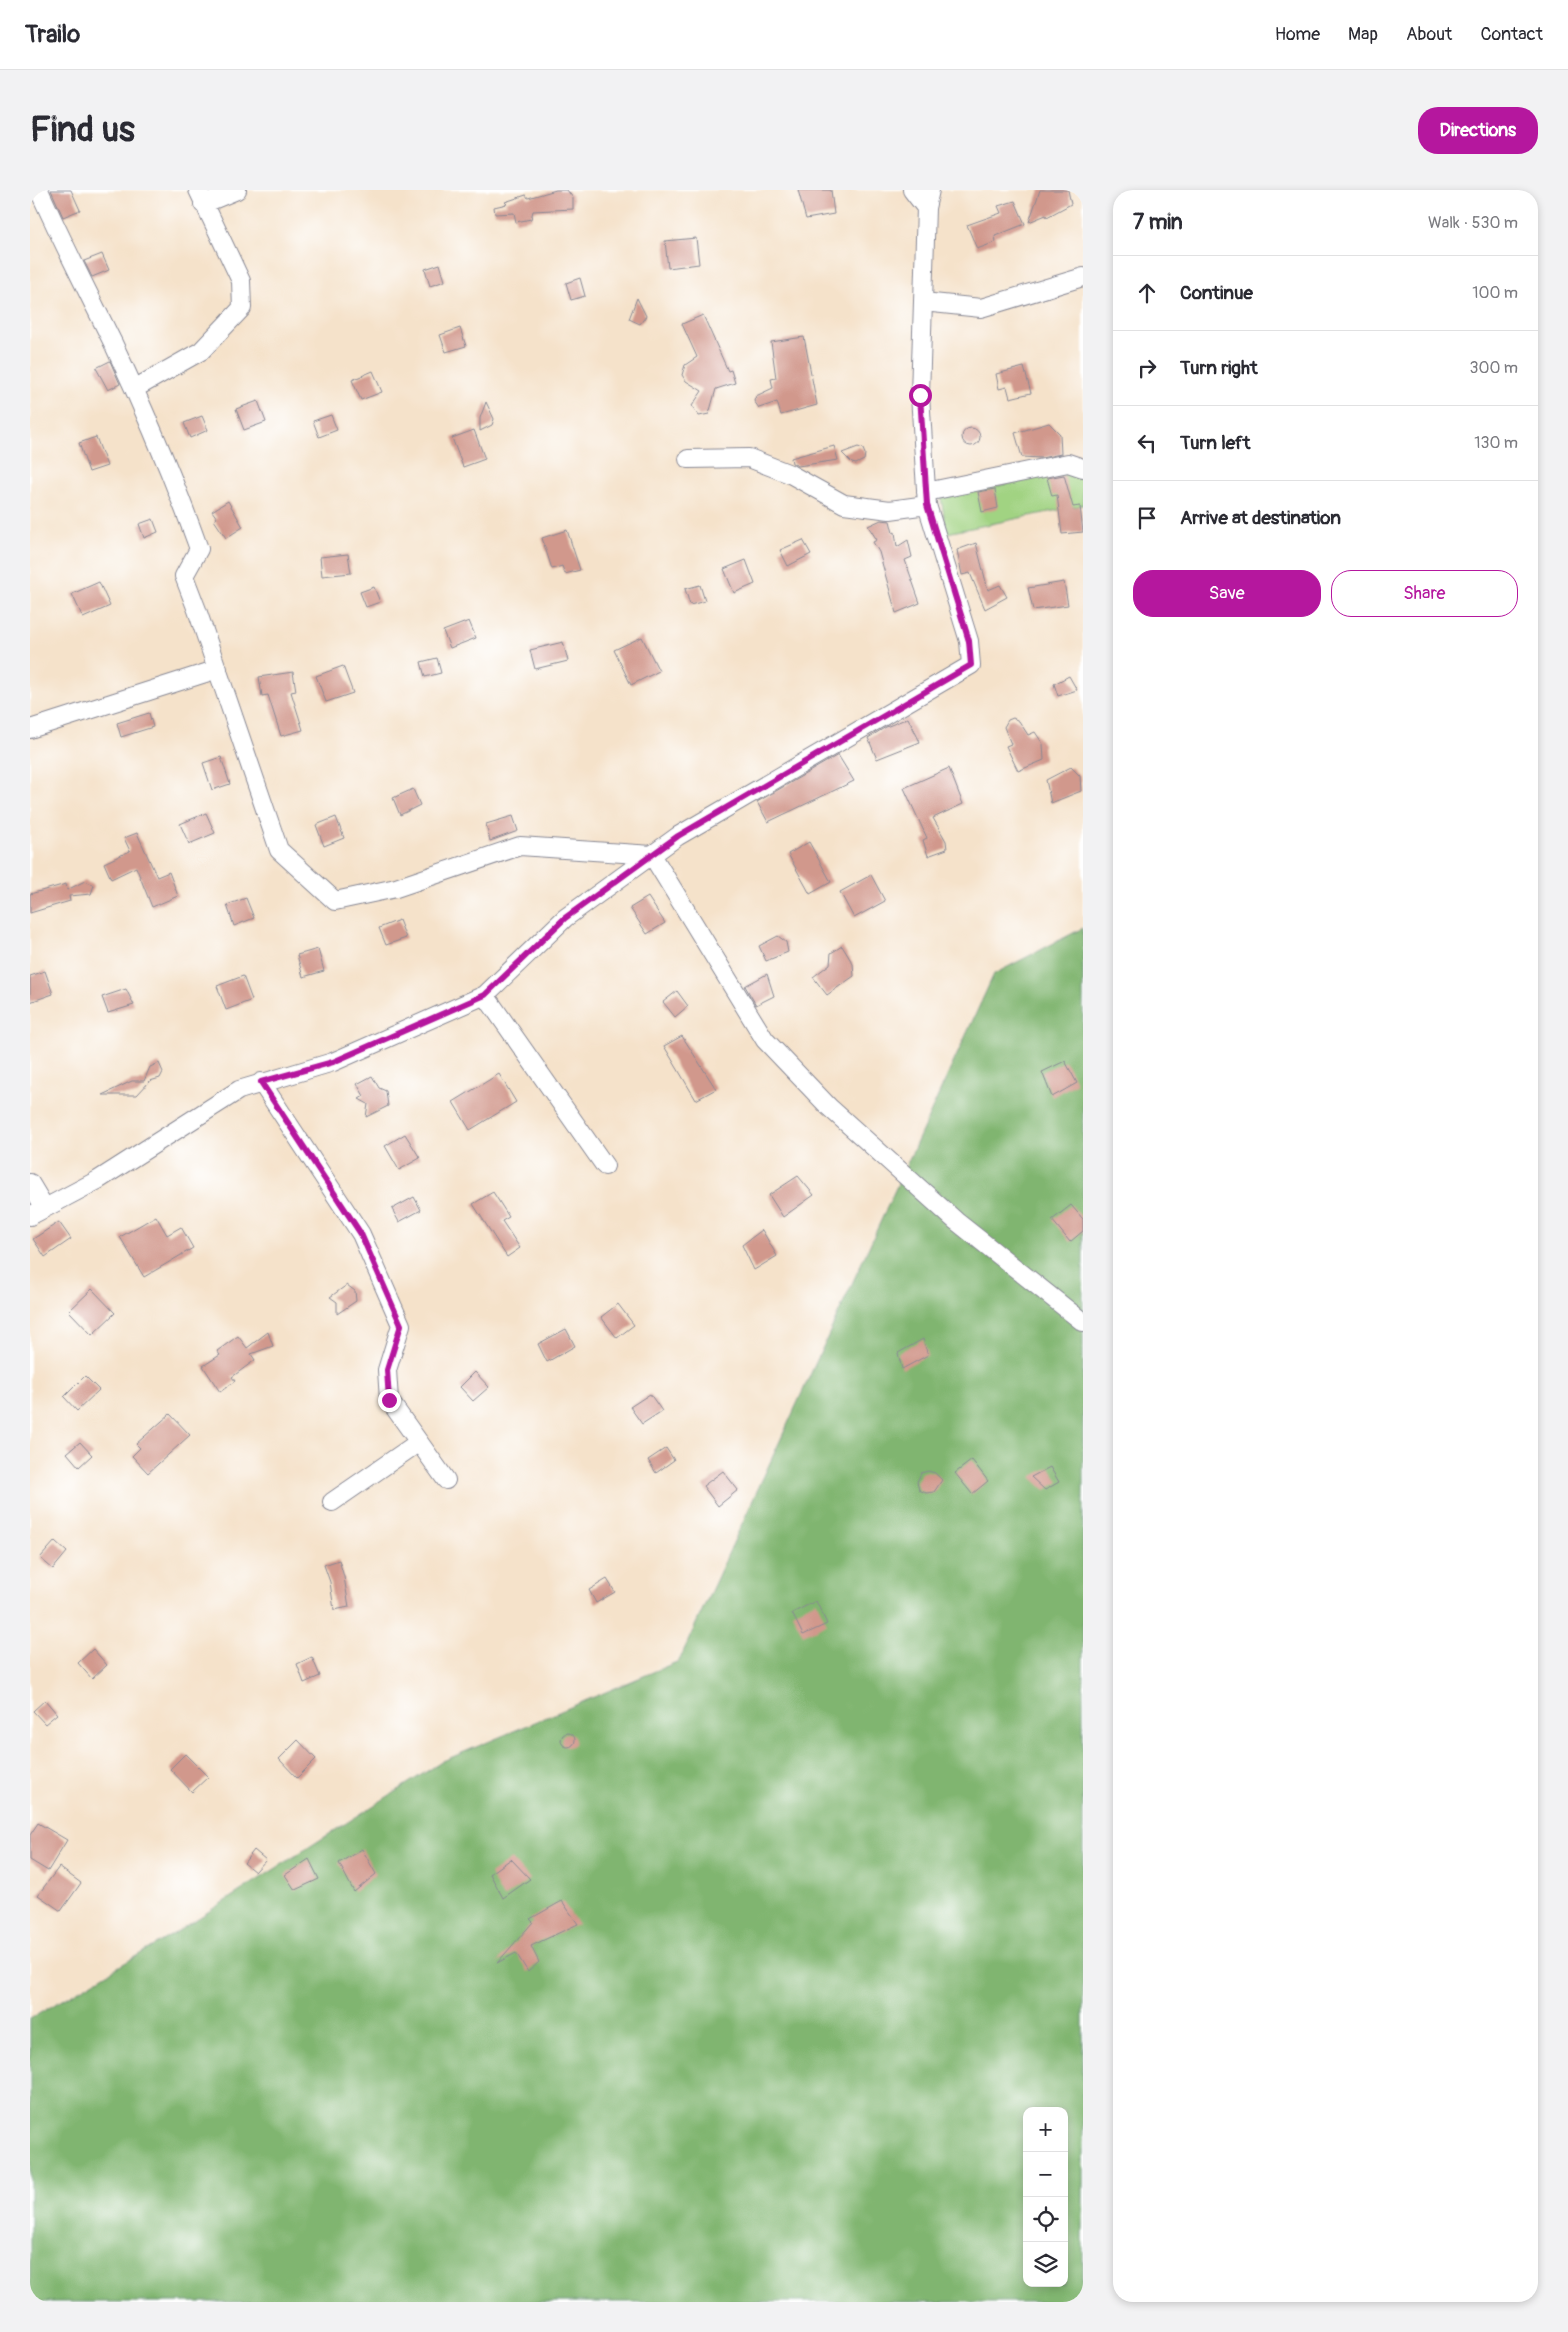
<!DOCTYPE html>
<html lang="en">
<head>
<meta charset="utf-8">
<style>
  :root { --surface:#fff; --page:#f2f2f3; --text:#2b2b33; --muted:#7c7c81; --line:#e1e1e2; --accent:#b5179e }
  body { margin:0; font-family:Pangolin,sans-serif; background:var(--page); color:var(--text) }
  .controls { position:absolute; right:15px; bottom:15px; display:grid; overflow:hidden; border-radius:10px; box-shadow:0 2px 8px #0003 }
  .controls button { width:45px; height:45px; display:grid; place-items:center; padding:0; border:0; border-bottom:1px solid var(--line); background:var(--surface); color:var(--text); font:25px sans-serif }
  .stop { position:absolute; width:15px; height:15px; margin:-11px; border:4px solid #b5179e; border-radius:50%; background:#fff }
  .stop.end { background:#b5179e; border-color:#fff; box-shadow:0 1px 5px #0008 }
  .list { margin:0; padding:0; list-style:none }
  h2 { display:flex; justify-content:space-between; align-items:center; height:65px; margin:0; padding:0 20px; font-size:21px }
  h2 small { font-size:16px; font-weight:400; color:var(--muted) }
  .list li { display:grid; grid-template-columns:32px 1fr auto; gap:15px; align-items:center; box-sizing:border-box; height:75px; padding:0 20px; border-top:1px solid var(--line) }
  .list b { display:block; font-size:19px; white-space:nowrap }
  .list em { font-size:16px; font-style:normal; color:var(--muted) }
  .actions { display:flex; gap:10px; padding:15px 20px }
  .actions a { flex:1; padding:11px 0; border:1px solid var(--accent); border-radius:20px; text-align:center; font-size:18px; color:var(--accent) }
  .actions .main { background:var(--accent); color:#fff }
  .icon { flex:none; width:28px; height:28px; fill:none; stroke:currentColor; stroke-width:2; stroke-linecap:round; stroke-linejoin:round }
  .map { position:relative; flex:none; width:1053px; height:2112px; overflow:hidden; border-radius:20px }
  header { display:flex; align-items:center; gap:30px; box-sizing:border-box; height:70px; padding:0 25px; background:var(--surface); border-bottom:1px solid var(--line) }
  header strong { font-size:24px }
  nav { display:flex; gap:28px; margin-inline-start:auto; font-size:18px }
  .intro { display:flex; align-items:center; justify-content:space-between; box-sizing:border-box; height:120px; padding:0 30px }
  h1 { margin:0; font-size:35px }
  .button { padding:12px 22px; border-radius:20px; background:var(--accent); color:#fff; font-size:18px; font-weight:700 }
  main { display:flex; gap:30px; padding:0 30px }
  aside { flex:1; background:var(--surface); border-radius:20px; box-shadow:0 2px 8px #0003 }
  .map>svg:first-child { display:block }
  .green { fill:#a1d382; stroke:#5e8170 }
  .forest { fill:#80b570; stroke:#4e7267; fill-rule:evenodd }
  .building { fill:#d1988c }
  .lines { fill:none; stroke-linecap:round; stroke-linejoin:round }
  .street-casing { stroke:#888894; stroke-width:20 }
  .street { stroke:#fff; stroke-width:18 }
  .route { stroke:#b5179e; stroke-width:6 }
</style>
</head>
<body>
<header>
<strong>Trailo</strong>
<nav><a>Home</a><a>Map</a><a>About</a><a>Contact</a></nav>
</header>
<div class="intro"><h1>Find us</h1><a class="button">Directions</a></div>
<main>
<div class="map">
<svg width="1053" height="2112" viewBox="0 0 1053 2112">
  <rect width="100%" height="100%" fill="#fff"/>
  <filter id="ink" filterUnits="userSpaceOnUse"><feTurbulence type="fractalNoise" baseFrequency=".02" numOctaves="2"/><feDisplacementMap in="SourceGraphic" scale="10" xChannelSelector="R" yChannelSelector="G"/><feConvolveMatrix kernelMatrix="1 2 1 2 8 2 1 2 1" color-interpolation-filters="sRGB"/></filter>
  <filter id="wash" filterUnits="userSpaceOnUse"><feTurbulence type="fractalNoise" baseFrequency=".0096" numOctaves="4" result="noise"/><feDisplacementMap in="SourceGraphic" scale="20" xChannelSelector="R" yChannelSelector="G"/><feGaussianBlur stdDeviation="1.12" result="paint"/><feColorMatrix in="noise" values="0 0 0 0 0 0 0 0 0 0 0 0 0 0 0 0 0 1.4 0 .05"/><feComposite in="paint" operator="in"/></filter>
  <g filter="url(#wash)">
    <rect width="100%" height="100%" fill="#f5e2ca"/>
    <path class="green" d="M1039,281L1053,286V315L917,343L911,308Z"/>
    <path class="forest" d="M1053,738V2112H0V1829L142,1745L413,1571L649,1471L964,784ZM997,1921H1034V2093H997Z"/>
    <g id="blocks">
      <path class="building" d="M21,0H41L50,20L33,27Z
        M526,0H537L543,8V19L503,21L501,29L486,32L484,23L465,24L464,17L477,14L475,12L496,5L498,8Z
        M768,0H801L804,24L776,29Z
        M1010,0H1038L1041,14L1017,27L1016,25L999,32Z
        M985,11L995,34L965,46L966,52L947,59L937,35L971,23L968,16Z
        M666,48L669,74L638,78L635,51Z
        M72,64L79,80L62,87L54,71Z
        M410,74L415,91L400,96L395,79Z
        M550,88L555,106L541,110L536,93Z
        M607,108L616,126L610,134L599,129Z
        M673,125L698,181L701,180L705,193L686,199L679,224L669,226L662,216L672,201L656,191L652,185L655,175L667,167L652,134Z
        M430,138L436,156L416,162L410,145Z
        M774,147L787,215L751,225L747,212L729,218L724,211L726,206L743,198L741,189L746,188L741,152Z
        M80,171L90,194L78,200L66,178Z
        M994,177L1001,203L980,208L977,197L969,199L966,184Z
        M343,181L352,202L331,210L322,190Z
        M228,211L236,232L214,240L206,219Z
        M456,212L464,229L462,235L450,241V228Z
        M301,225L307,240L289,247L283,231Z
        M172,226L178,240L160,248L154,233Z
        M1019,233L1030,244L1031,264L1011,268L992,267L985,243Z
        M932 247a9 9 0 1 1 18 0a9 9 0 1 1-18 0Z
        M444,240L455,269L433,277L422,248Z
        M66,247L77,276L59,282L49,253Z
        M804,256L808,270L768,276L762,273L761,268Z
        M828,257L833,259L835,264L834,270L826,274L822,273L812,263Z
        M1034,285L1043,317L1050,316L1053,342L1032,344L1027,305L1022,306L1017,288Z
        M965,299L968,318L952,322L948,302Z
        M198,311L213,337L196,348L184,330L187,328L182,321Z
        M123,329L128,342L114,348L109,334Z
        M851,330L860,331L863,343L865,342L867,357L878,350L882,367L875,370L890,413L866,423L849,362L843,352L847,350L838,336Z
        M537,340L550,380L535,384L532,376L522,379L512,348Z
        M773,350L781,364L758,376L750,360Z
        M946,353L958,400L970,395L977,407L955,419L940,383L932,385L927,360Z
        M318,364L321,383L292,386L290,367Z
        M716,370L725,394L704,403L694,379Z
        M69,392L80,416L53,428L42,404Z
        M1034,392L1038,415L1003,420L998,398Z
        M670,395L675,411L660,415L655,399Z
        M344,397L350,412L336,417L330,402Z
        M439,431L446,448L420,458L413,441Z
        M612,447L629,481L601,495L584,460Z
        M533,452L538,471L505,479L500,460Z
        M407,468L411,483L395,487L391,472Z
        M313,476L323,503L296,512L286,486Z
        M263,482L266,501L261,502L273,540L251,546L238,505L232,506L229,487Z
        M1039,486L1047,500L1028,506L1024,494Z
        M119,523L123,537L91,547L87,533Z
        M878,528L890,552L847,569L838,548L856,537Z
        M983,528L989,531L998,545L1005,542L1013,554L1014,570L988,581L976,556L981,554L974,537L978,530Z
        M808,565L824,591L738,632L727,612Z
        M191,567L200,594L182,600L173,573Z
        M1041,577L1050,586L1051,601L1021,613L1016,590Z
        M919,578L933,614L903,628L916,651L917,659L898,666L893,650L897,648L874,598Z
        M383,599L390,615L370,625L363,608Z
        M176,623L185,643L159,654L150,634Z
        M483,626L488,641L460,651L456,634Z
        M306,627L314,648L294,656L286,635Z
        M107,643L127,687L139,682L148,706L122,717L106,677L81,689L74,673L100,661L94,648Z
        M779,652L801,692L780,704L758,664Z
        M841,685L855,711L824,728L810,702Z
        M55,691L64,695L61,704L39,706L40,711L0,723V704L36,694L37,700Z
        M618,707L635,733L617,744L600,718Z
        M216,708L224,728L204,736L197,715Z
        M369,730L376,748L356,755L349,738Z
        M748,746L756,752L758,762L736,771L729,756Z
        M812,756L823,774L824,786L797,805L783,787L800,774L801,763Z
        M288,759L294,781L273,787L267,765Z
        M15,781L23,804L0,812V786Z
        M737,784L744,806L726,815L715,796Z
        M213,786L222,810L196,820L187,796Z
        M96,799L104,815L78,823L72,807Z
        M647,801L658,816L645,827L633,812Z
        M652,846L686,899L666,910L634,856Z
        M1035,871L1047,893L1022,907L1012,882Z
        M129,873L133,882L130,888L120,891L107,905H72L102,891H114L120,877Z
        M469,884L486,912L440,940L423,912Z
        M342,886L349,898L356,901L358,916L336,927L338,914L329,909L334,906L327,894Z
        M375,944L390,968L369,980L355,956Z
        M768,986L784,1005L753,1027L739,1005Z
        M463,1002L479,1027L472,1031L490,1058L477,1067L443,1014Z
        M384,1007L391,1020L369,1032L362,1019Z
        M1041,1015L1053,1029V1041L1040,1052L1022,1030Z
        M126,1026L137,1045L151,1037L163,1058L114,1087L90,1047Z
        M29,1032L41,1049L15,1067L3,1049Z
        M732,1040L747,1066L724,1080L712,1055Z
        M317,1095L325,1101L326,1111L307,1124V1112L300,1107Z
        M62,1099L85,1123L62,1145L39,1121Z
        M588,1114L604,1135L587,1148L571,1127Z
        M536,1139L545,1156L517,1172L508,1154Z
        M238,1142L243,1156L221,1164L225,1170L202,1187L205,1191L190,1202L173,1176L190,1165L187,1161L208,1146L217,1158Z
        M893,1149L898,1165L872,1179L868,1163Z
        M445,1182L459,1197L443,1211L430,1197Z
        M55,1186L69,1200L47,1221L34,1207Z
        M620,1204L632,1221L612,1234L600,1217Z
        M140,1224L160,1245L118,1283L102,1266L110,1258L106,1254Z
        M50,1252L62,1265L49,1277L37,1263Z
        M636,1258L644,1270L626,1283L618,1270Z
        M942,1270L958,1291L942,1304L925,1283Z
        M1020,1277L1029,1292L1015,1300L1001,1287Z
        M693,1281L708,1300L688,1316L673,1296Z
        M898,1281L905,1283L912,1290L904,1302L896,1303L889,1300L887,1292L891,1283Z
        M25,1351L37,1362L23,1379L10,1368Z
        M309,1370L314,1387L319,1417L304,1420L300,1392L294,1375Z
        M577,1389L585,1402L566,1413L559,1400Z
        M786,1411L797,1434L773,1445L762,1423Z
        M63,1459L77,1475L62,1489L48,1473Z
        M282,1467L290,1486L274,1493L267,1474Z
        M15,1510L27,1524L15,1534L3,1521Z
        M531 1550a7 7 0 1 1 14 0a7 7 0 1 1-14 0Z
        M268,1550L286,1569L267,1588L249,1569Z
        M155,1564L178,1587L162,1602L140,1579Z
        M8,1633L37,1650L18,1681L0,1670V1645Z
        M332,1659L346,1684L324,1702L309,1673Z
        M224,1660L236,1670L225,1682L214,1673Z
        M279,1669L289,1689L265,1700L255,1685Z
        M481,1669L500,1689L473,1708L460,1684Z
        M29,1677L51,1693L31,1721L8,1705Z
        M532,1711L548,1734L501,1756L509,1772L498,1782L486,1763L467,1773L503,1732L500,1729Z"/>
    </g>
  </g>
  <g filter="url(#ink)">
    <use href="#blocks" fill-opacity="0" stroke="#888894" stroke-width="1"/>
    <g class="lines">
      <g class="street-casing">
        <path id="street" d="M9,0C32,52 58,102 83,153C115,221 144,289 169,359L154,386L167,420L249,660L305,711L366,698L490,656L622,665L735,850L799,917L926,1031L1053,1132
          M882,0L896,18
          M173,14L207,0
          M893,112L951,118L1053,87
          M104,199L171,161L212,118L211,91L168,0
          M658,269L719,268L760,284L814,314L860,320L897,315
          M896,302L1038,273L1053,278
          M0,539L188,479
          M455,805L575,976
          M231,892L331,1044L371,1135L357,1180L359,1210L416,1290
          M0,993L15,1018
          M0,1026L68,990L209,900L303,872L455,805L535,728L648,646L941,475L939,451L897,315L890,205L896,18L900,0
          M302,1312L389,1252"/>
      </g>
      <use href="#street" class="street"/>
    </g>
  </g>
  <g class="lines" filter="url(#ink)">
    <path class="route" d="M359,1210L357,1180L371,1135L331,1044L231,892L303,872L455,805L535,728L648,646L941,475L939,451L897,315L890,205"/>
  </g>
</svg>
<div class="controls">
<button>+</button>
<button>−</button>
<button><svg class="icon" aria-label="locate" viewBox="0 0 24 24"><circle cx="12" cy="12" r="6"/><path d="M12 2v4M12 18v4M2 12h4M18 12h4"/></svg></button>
<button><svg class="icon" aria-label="layers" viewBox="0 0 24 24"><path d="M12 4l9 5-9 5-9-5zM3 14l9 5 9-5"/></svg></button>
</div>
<div class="stop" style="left:890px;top:205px"></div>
<div class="stop end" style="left:359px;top:1210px"></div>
</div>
<aside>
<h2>7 min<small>Walk · 530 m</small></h2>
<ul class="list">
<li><svg class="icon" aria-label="ahead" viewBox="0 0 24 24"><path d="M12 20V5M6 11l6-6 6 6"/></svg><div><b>Continue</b></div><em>100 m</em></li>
<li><svg class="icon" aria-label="right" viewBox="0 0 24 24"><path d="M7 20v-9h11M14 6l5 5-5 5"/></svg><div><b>Turn right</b></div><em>300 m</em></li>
<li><svg class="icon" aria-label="left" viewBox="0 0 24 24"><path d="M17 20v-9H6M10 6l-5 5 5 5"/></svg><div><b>Turn left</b></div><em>130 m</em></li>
<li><svg class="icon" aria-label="arrive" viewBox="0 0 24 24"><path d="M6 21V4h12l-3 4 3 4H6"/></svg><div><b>Arrive at destination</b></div></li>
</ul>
<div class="actions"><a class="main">Save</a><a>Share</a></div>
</aside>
</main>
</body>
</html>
